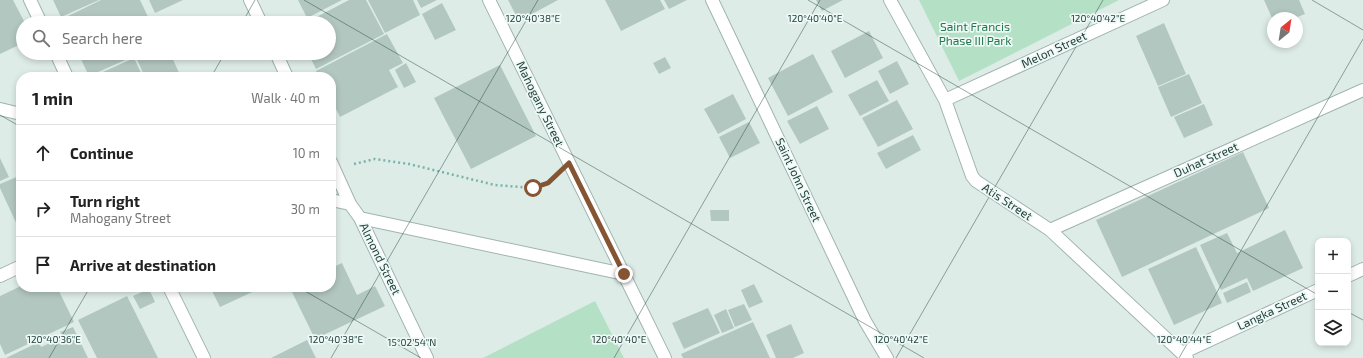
<!DOCTYPE html>
<html lang="en">
<head>
<meta charset="utf-8">
<style>
  :root { --surface:#fff; --page:#f2f2f2; --text:#222; --muted:#767676; --line:#e0e0e0 }
  body { margin:0; font-family:"Exo 2",sans-serif; background:var(--page); color:var(--text) }
  .controls { position:absolute; right:12px; bottom:12px; display:grid; overflow:hidden; border-radius:8px; box-shadow:0 2px 6px #0003 }
  .controls button { width:36px; height:36px; display:grid; place-items:center; padding:0; border:0; border-bottom:1px solid var(--line); background:var(--surface); color:var(--text); font:20px sans-serif }
  .compass { position:absolute; left:1267px; top:12px; width:36px; height:36px; border-radius:50%; background:var(--surface); box-shadow:0 2px 6px #0003; rotate:30deg }
  .stop { position:absolute; width:12px; height:12px; margin:-9px; border:3px solid #855433; border-radius:50%; background:#fff }
  .stop.end { background:#855433; border-color:#fff; box-shadow:0 1px 4px #0008 }
  .list { margin:0; padding:0; list-style:none }
  h2 { display:flex; justify-content:space-between; align-items:center; height:52px; margin:0; padding:0 16px; font-size:17px }
  h2 small { font-size:13px; font-weight:400; color:var(--muted) }
  .list li { display:grid; grid-template-columns:26px 1fr auto; gap:12px; align-items:center; box-sizing:border-box; height:56px; padding:0 16px; border-top:1px solid var(--line) }
  .list b { display:block; font-size:15px; white-space:nowrap }
  .list p { margin:0; font-size:13px; white-space:nowrap; color:var(--muted) }
  .list em { font-size:13px; font-style:normal; color:var(--muted) }
  .icon { flex:none; width:22px; height:22px; fill:none; stroke:currentColor; stroke-width:2; stroke-linecap:round; stroke-linejoin:round }
  .map { position:relative; flex:none; width:1363px; height:358px; overflow:hidden }
  .search { position:absolute; background:var(--surface); box-shadow:0 2px 6px #0003; left:16px; top:16px; width:320px; height:44px; display:flex; align-items:center; gap:10px; box-sizing:border-box; padding:0 14px; border-radius:22px; color:var(--muted); font-size:15px }
  .panel { position:absolute; background:var(--surface); box-shadow:0 2px 6px #0003; left:16px; top:72px; width:320px; height:220px; border-radius:16px }
  .map>svg:first-child { display:block }
  .green { fill:#b4e0c6 }
  .building { fill:#b3c7c1 }
  .lines { fill:none; stroke-linecap:round; stroke-linejoin:round }
  .minor-casing { stroke:#a0b4af; stroke-width:14 }
  .path { stroke:#7ab3a9; stroke-width:2.5; stroke-dasharray:2 3; stroke-linecap:butt }
  .minor { stroke:#fff; stroke-width:12 }
  .route { stroke:#855433; stroke-width:5 }
  .ticks { fill:none; stroke:#1d3d39; stroke-width:1; stroke-opacity:0.45 }
  .labels { text-anchor:middle; stroke-width:3.5; stroke-linejoin:round; paint-order:stroke }
  .park-label { font-size:12px; fill:#237850; stroke:#eef8f5 }
  .street-label { font-size:12px; fill:#1d3d39; stroke:#eef8f5 }
  .ticks-label { font-size:10px; text-anchor:middle; fill:#1d3d39; stroke:#eef8f5; stroke-width:3.5; stroke-linejoin:round; paint-order:stroke }
</style>
</head>
<body>
<div class="map">
<svg width="1363" height="358" viewBox="0 0 1363 358">
  <rect width="100%" height="100%" fill="#deece7"/>
  <path class="green" d="M919,0H1119L959,81Z
    M595,301L624,358H483Z"/>
  <path class="building" d="M0,0H13L25,23H23V43L0,54Z
    M53,0H99L61,17Z
    M101,0H140L150,21L146,23H64L62,19Z
    M149,0H183L155,13Z
    M298,0H342L307,18Z
    M349,0H366L384,34L316,69L308,53H329V23H305Z
    M368,0H413L420,15L385,33Z
    M417,0H437L421,8Z
    M508,0H558L519,21Z
    M605,0H660L665,9L621,31Z
    M664,0H687L669,9Z
    M816,0H843L822,11Z
    M1264,0H1299L1305,14L1295,18H1272Z
    M442,3L456,30L435,40L422,14Z
    M1164,23L1186,74L1158,86L1136,36Z
    M869,31L883,58L845,78L831,51Z
    M387,34L403,63L389,70L398,87L340,117L331,99V77H319L316,71Z
    M78,53H133L134,56L89,76Z
    M134,53H170L181,77H145Z
    M813,54L833,92L788,116L768,78Z
    M665,57L671,68L659,74L653,63Z
    M134,58L143,77H92Z
    M897,61L909,84L890,94L878,71Z
    M406,63L416,82L404,88L395,70Z
    M500,65L536,136L471,169L434,98Z
    M1189,74L1202,103L1171,117L1158,87Z
    M877,80L889,101L860,116L848,95Z
    M733,94L746,119L718,134L704,109Z
    M897,100L913,129L878,147L862,118Z
    M1204,104L1213,125L1184,138L1174,117Z
    M817,106L829,129L800,144L787,121Z
    M749,122L760,143L730,158L719,137Z
    M913,135L921,150L886,169L877,153Z
    M1243,152L1269,208L1122,277L1096,220Z
    M0,158L9,177L0,181Z
    M19,176L21,181V228L19,229L0,188V184Z
    M710,210H729V221H711Z
    M1285,230L1303,268L1253,291L1247,278L1221,290L1200,245L1227,233L1237,253Z
    M1196,247L1222,303L1174,325L1148,269Z
    M342,263L357,295L375,286L385,306L315,339L290,288L331,287V268Z
    M1247,282L1251,292L1227,303L1223,293Z
    M754,284L763,302L749,308L741,290Z
    M21,286V287H57L74,322L5,355L0,344V296Z
    M126,287H138L128,292Z
    M210,287H263L220,307Z
    M149,289L155,302L140,309L133,296Z
    M127,296L158,358H97L78,320Z
    M744,304L752,320L735,327L728,310Z
    M708,308L720,333L684,349L672,323Z
    M726,309L734,328L722,333L714,315Z
    M753,322L770,358H683L681,354Z
    M791,324L804,353L793,358H776L766,335Z
    M73,327L88,358H6L39,342L41,347L63,337L60,332Z
    M307,340L316,358H271Z"/>
  <g class="lines">
    <g class="minor-casing">
      <path id="minor" d="M30,0L41,23
        M250,0L261,23
        M489,0L665,358
        M712,0L865,321L887,358
        M890,0L945,100L972,176L976,181L1050,230L1187,358
        M56,53L67,77
        M276,53L287,77
        M945,100L1163,0
        M0,109L21,114
        M331,162L350,204L360,218L427,358
        M331,200L350,204
        M360,218L624,274
        M1050,230L1363,90
        M0,276L21,266
        M1348,276L1363,269
        M169,287L204,358
        M1182,353L1318,290"/>
    </g>
    <path class="path" d="M354,164L375,159L409,164L495,185L533,188L548,183L553,178"/>
    <use href="#minor" class="minor"/>
  </g>
  <g class="lines">
    <path class="route" d="M533,188L548,183L569,163L624,274"/>
  </g>
  <path class="ticks" d="M304,0L924,358M808,0L1318,295M1312,0L1363,30M242,23L255,0M211,77L225,53M0,115L21,127M298,287L421,358M1348,312L1363,320M49,358L90,287M331,358L538,0M614,358L820,0M896,358L1103,0M1179,358L1363,39"/>
  <g class="labels">
    <g class="park-label">
      <text x="975" y="31">Saint Francis<tspan x="975" dy="14">Phase III Park</tspan></text>
    </g>
    <g class="street-label">
      <text transform="translate(1054 50) rotate(-25)" y="4">Melon Street</text>
      <text transform="translate(540 104) rotate(64)" y="4">Mahogany Street</text>
      <text transform="translate(1206 160) rotate(-24)" y="4">Duhat Street</text>
      <text transform="translate(798 180) rotate(65)" y="4">Saint John Street</text>
      <text transform="translate(1007 202) rotate(33)" y="4">Atis Street</text>
      <text transform="translate(380 259) rotate(64)" y="4">Almond Street</text>
      <text transform="translate(1272 311) rotate(-25)" y="4">Langka Street</text>
    </g>
  </g>
  <g class="ticks-label">
    <text x="533" y="22">120°40'38"E</text>
    <text x="815" y="22">120°40'40"E</text>
    <text x="1098" y="22">120°40'42"E</text>
    <text x="54" y="343">120°40'36"E</text>
    <text x="336" y="343">120°40'38"E</text>
    <text x="619" y="343">120°40'40"E</text>
    <text x="901" y="343">120°40'42"E</text>
    <text x="1184" y="343">120°40'44"E</text>
    <text x="412" y="346">15°02'54"N</text>
  </g>
</svg>
<div class="controls">
<button>+</button>
<button>−</button>
<button><svg class="icon" aria-label="layers" viewBox="0 0 24 24"><path d="M12 4l9 5-9 5-9-5zM3 14l9 5 9-5"/></svg></button>
</div>
<svg class="compass" viewBox="-18 -18 36 36"><path d="M0-13l5 13h-10z" fill="#e53935"/><path d="M0 13l5-13h-10z" fill="#767676"/></svg>
<div class="stop" style="left:533px;top:188px"></div>
<div class="stop end" style="left:624px;top:274px"></div>
<div class="search"><svg class="icon" aria-label="search" viewBox="0 0 24 24"><circle cx="10" cy="10" r="6"/><path d="M15 15l6 6"/></svg>Search here</div>
<section class="panel">
<h2>1 min<small>Walk · 40 m</small></h2>
<ul class="list">
<li><svg class="icon" aria-label="ahead" viewBox="0 0 24 24"><path d="M12 20V5M6 11l6-6 6 6"/></svg><div><b>Continue</b></div><em>10 m</em></li>
<li><svg class="icon" aria-label="right" viewBox="0 0 24 24"><path d="M7 20v-9h11M14 6l5 5-5 5"/></svg><div><b>Turn right</b><p>Mahogany Street</p></div><em>30 m</em></li>
<li><svg class="icon" aria-label="arrive" viewBox="0 0 24 24"><path d="M6 21V4h12l-3 4 3 4H6"/></svg><div><b>Arrive at destination</b></div></li>
</ul>
</section>
</div>
</body>
</html>
